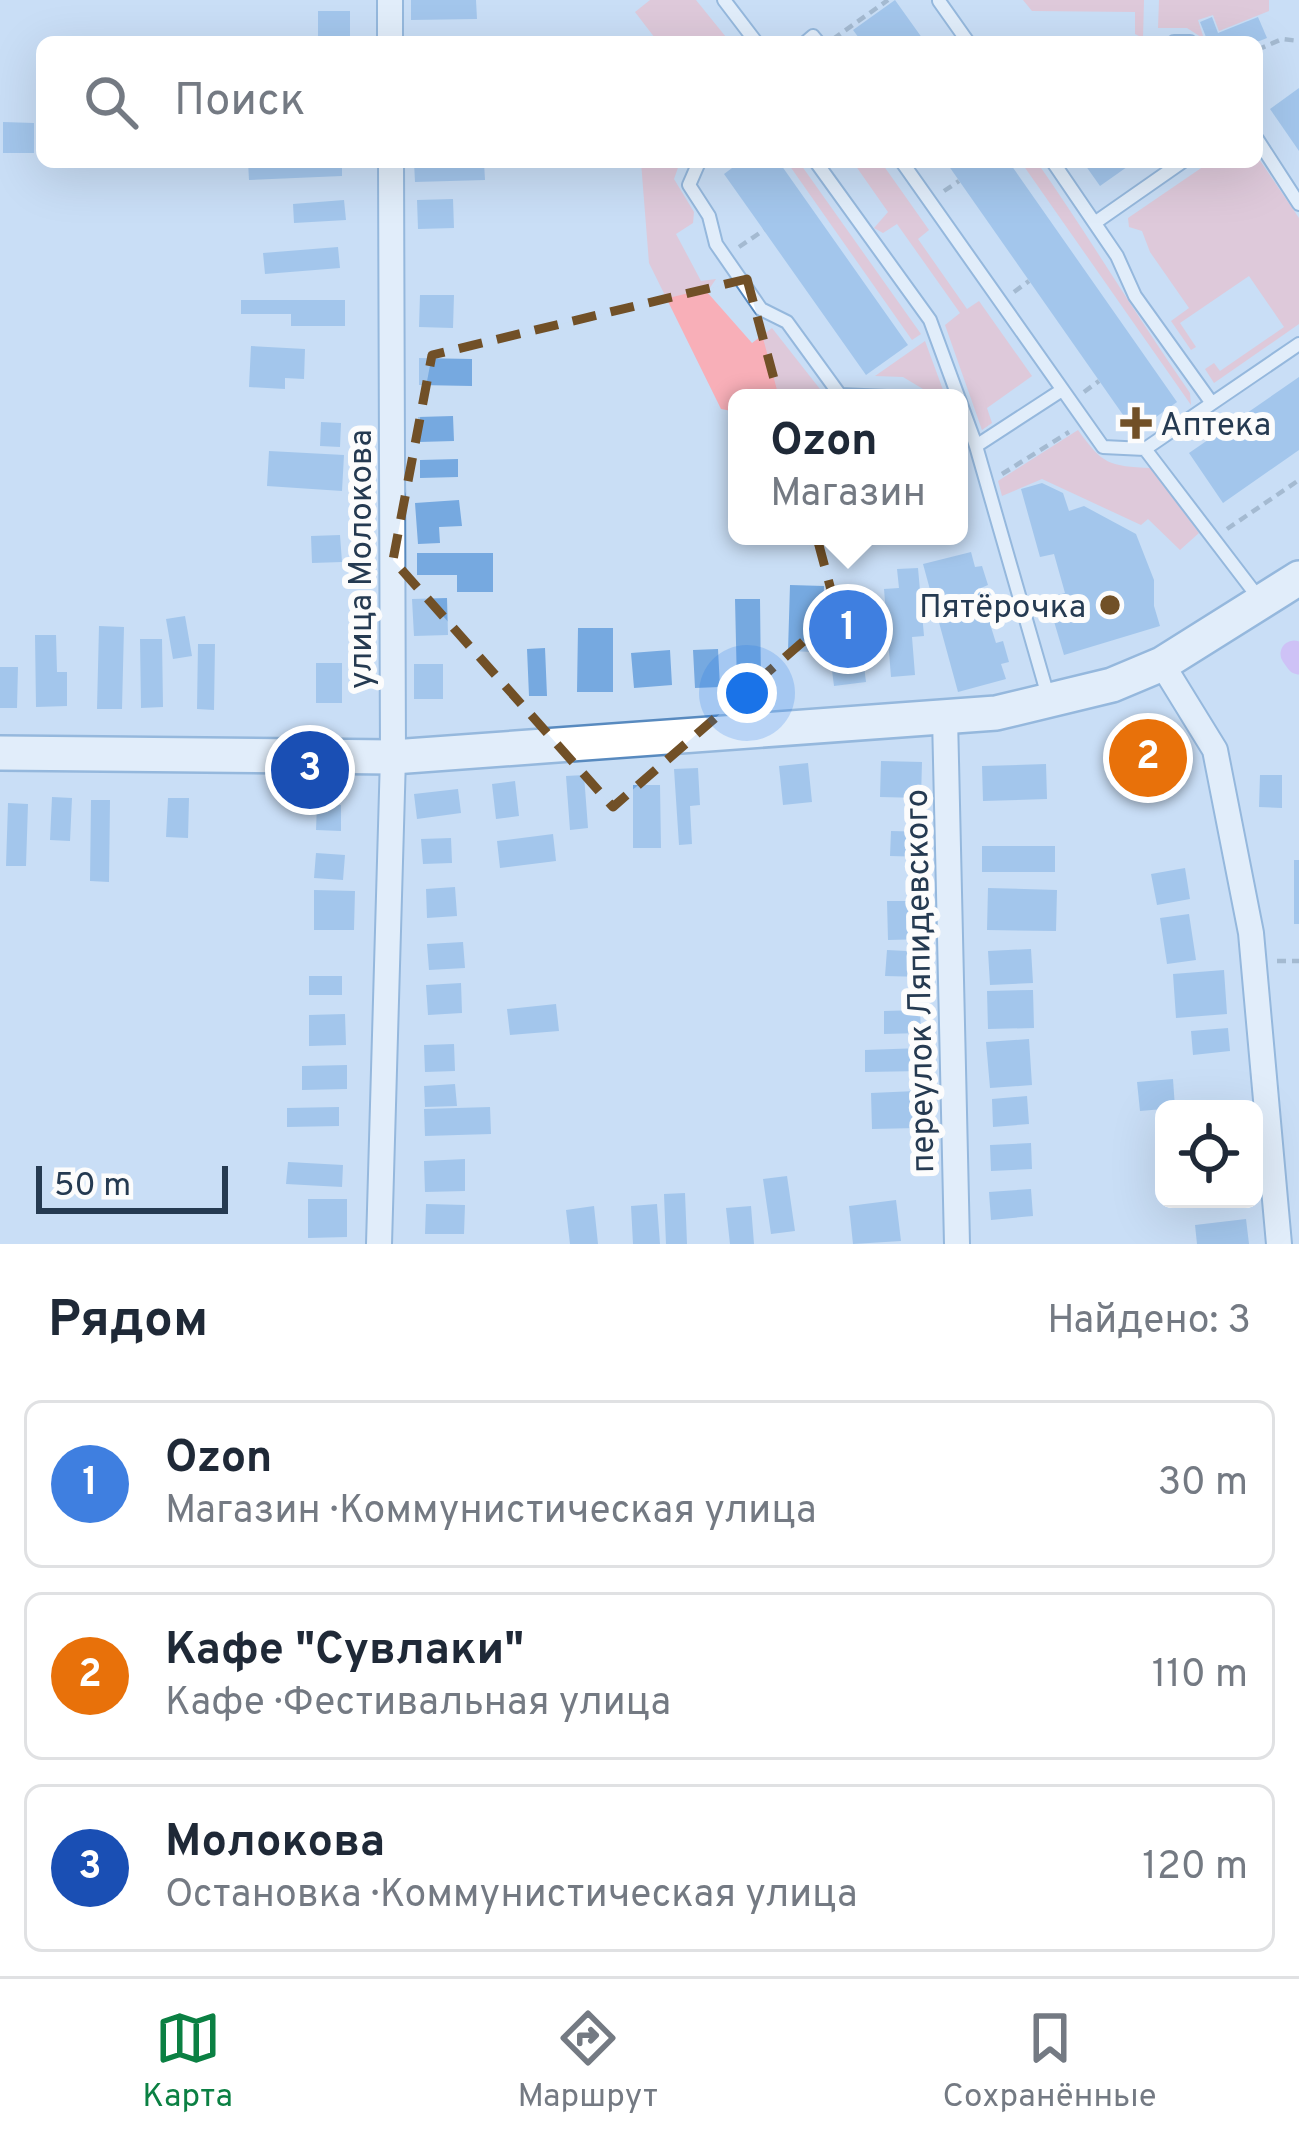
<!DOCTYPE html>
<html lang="ru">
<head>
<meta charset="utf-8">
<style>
  :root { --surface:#fff; --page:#f2f2f3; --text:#1f2937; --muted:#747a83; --line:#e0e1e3; --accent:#0b8043 }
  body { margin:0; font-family:Overpass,sans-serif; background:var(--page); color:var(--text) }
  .controls { position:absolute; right:36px; bottom:36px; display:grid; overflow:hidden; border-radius:18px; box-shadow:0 12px 48px #0002 }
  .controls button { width:108px; height:108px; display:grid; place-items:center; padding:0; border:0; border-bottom:3px solid var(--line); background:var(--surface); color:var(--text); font:60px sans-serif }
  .scale { position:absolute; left:36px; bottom:30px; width:192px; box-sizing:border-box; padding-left:12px; border:6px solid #253a51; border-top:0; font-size:33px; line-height:42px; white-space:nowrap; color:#253a51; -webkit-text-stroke:9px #fcfcfc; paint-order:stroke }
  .you { position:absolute; left:747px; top:693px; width:42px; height:42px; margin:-30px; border:9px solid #fff; border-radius:50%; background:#1a73e8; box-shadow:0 0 0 18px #1a73e833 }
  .badge { display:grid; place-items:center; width:78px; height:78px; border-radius:50%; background:var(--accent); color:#fff; font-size:39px; font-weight:700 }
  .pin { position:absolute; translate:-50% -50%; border:6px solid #fff; box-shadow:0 3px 12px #0006 }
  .popup { position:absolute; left:728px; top:389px; width:240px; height:156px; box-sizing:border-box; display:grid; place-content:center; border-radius:18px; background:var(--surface); filter:drop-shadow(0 3px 9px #0005); font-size:39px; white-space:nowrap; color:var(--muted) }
  .popup b { font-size:45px; color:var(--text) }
  .popup::after { content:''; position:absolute; left:50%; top:100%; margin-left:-24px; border:24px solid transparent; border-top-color:var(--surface) }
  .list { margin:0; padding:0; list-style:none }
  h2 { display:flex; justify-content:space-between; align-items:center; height:156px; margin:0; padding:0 48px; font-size:51px }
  h2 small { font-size:39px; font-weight:400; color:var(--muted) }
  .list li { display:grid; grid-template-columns:78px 1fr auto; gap:36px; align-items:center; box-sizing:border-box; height:168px; margin:0 24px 24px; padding:0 24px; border:3px solid var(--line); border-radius:18px }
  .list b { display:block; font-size:45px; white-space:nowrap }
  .list p { margin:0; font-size:39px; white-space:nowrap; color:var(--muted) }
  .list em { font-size:39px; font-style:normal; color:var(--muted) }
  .icon { flex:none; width:66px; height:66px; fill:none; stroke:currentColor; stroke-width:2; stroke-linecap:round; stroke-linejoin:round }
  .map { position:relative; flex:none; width:1299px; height:1244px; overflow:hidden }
  .search { position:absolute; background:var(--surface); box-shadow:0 12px 48px #0002; left:36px; right:36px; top:36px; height:132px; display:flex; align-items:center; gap:30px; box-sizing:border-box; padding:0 42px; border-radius:18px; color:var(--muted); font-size:45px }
  .sheet { height:732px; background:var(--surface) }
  nav { display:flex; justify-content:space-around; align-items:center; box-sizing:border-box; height:168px; border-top:3px solid var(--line); background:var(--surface); font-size:33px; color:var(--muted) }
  nav a { display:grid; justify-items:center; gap:6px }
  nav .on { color:var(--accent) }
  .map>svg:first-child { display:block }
  .green { fill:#f8afb8 }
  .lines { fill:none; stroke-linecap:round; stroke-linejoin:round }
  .canal { stroke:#d4a0f7; stroke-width:27 }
  .building { fill:#76a9e0 }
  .lane-casing { stroke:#588abf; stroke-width:16 }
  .street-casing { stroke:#588abf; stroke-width:28 }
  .secondary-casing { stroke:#588abf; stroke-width:38 }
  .path { stroke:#798ea5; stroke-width:4.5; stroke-dasharray:9 6; stroke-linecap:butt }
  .lane { stroke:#fff; stroke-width:12 }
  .street { stroke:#fff; stroke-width:24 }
  .secondary { stroke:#fff; stroke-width:33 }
  .marked { fill:none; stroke:#715027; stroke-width:9; stroke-dasharray:24 15; stroke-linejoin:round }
  .poi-dot { fill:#715027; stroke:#fcfcfc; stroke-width:4.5 }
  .labels { text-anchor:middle; stroke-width:12; stroke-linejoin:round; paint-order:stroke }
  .poi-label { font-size:33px; fill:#253a51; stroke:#fcfcfc; text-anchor:start }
  .street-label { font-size:33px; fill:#253a51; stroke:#fcfcfc }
</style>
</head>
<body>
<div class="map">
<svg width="1299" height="1244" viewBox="0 0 1299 1244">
  <rect width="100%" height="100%" fill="#c9def5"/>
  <path class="green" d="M650,0H696L730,42H658L635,12Z
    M1023,0H1144L1143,38L1135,34V12L1032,11Z
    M1159,0H1269V11L1219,31L1213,15L1198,20L1204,39L1187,28H1158Z
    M1257,156L1299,218V324L1214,383L1205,369L1214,363L1220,371L1284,327L1249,276L1180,323L1196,347L1191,350L1171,321L1189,308L1150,252L1142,231L1129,227L1128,218L1210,162H1257Z
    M641,162H680L674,179L694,212L693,223L676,234L701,281L716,279L707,292L752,343L772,328L827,398H737V412L721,409L649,263Z
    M787,162H799L921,334L912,340Z
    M853,162H881L929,230L918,239L967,309L979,301L1032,376L987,408L992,423L982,430L945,325L960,313L897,224L883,233L874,228L888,212Z
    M1021,162H1037C1090,238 1137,317 1190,393L1191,405Z
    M925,341L946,398H938L903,377L875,376Z
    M1078,430C1103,465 1109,466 1151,468L1199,533L1180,550L1148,519L1141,525L1042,479L1002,496L998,481Z"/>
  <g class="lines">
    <path class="canal" d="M1294,654L1299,661"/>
  </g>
  <path class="building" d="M411,0H476L477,19L411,20Z
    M895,0L925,42H862L853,30Z
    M318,11H350V37H318Z
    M1212,17L1218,33L1258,17L1267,38L1257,42H1224L1222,38L1208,42L1200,22Z
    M1299,88V151L1270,109Z
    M3,122L34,123V153H3Z
    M248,162H342V176L249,180Z
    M414,162H484L485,180L415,182Z
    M740,162H779L908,345L866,375L724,174Z
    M946,162H1009L1177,402L1135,432Z
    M1083,162H1134L1100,186Z
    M453,199L454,228L418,229L417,200Z
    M344,200L346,220L294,223L293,204Z
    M338,247L340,268L265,274L263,253Z
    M420,295H454L453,328L419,327Z
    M241,300H345V326H291V314H241Z
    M251,346L305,349L304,379L285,378V389L249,387Z
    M419,358L472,359V386L419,385Z
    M1299,377V450L1223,503L1189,453Z
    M453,416L454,441L419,442L418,417Z
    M321,422L341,423L340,447L320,446Z
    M269,451L344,455L342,491L267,486Z
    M458,459V477L420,478V460Z
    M1042,483L1063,493L1069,511L1084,506L1136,534L1154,580V606L1160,626L1064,655L1047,598L1065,593L1054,554L1040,557L1021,489Z
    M459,500L462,526L439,527L440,543L418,544L415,503Z
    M340,535L342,562L312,563L311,536Z
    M971,552L975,567L982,566L988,585L981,588L985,603L994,601L1001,625L991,627L996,643L1003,641L1009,662L1001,664L1006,679L958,692L923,564Z
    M417,553H493V592H457V575H417Z
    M918,568L924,636L912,637L915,675L891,677L884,589L899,588L897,569Z
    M790,585L824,586L823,615H814L813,652L788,651Z
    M447,598L448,635L414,636L412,599Z
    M735,599H760L761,686H737Z
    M866,603L871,649L862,650L866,682L834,686L829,647L839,646L836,619L855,616L854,604Z
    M185,616L192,656L173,659L166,619Z
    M99,626L124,627L122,709H97Z
    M578,628H613V692H577Z
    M35,635H56L57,672H67V706L36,707Z
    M140,639H162L163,707L141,708Z
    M198,644H215L214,710L197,709Z
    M545,648L547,696H529L527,649Z
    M718,649L720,687L695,688L693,650Z
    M670,650L672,685L634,688L631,653Z
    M316,663H342V703H316Z
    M414,664H443V699H414Z
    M0,667H18L17,708H0Z
    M1174,733L1183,766L1122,782L1113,749Z
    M881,761L922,762L921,798L880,797Z
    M808,763L812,802L783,805L779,766Z
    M1046,764L1047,799L983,801L982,766Z
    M698,768L700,805L690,806L692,844L679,845L674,769Z
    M584,775L588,828L570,830L566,776Z
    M1260,775H1282V808L1259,807Z
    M515,781L519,816L496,819L492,784Z
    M320,782L349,783V793H320Z
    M633,785H660L661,848H633Z
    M458,789L461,813L417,819L414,794Z
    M52,797L72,798L70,841L50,840Z
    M168,798H189L188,838L166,837Z
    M91,800H110L109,882L90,881Z
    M8,803L28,804L26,866H6Z
    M317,804L341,805V831L316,830Z
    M891,831L928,832L927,857L890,856Z
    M553,834L556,861L500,868L497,841Z
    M451,838L452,863L423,864L421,839Z
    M982,846H1055V872H982Z
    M316,853L345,855L343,880L314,878Z
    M1294,860H1299V924H1294Z
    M1185,868L1190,899L1157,905L1151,874Z
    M455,887L457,916L427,918L426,889Z
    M988,888L1057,890L1056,931L987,930Z
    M314,890L355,891L354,930H314Z
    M887,901H927L928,939L888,940Z
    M1189,914L1196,960L1167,964L1160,918Z
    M463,942L465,968L429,970L427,944Z
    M1031,949L1033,983L990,985L988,951Z
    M887,950L926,952L924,977L885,976Z
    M1224,970L1227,1014L1176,1018L1173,974Z
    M309,976H342V995H309Z
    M461,983L462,1013L428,1015L426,985Z
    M1033,990L1034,1028L988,1029L987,991Z
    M556,1004L559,1031L510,1035L507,1009Z
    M920,1010L921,1033L884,1034V1011Z
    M345,1014L346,1045L309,1046V1015Z
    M1228,1028L1230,1051L1193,1055L1191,1031Z
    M1029,1039L1032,1085L990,1088L986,1042Z
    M454,1044L455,1071L425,1072L424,1045Z
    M922,1048V1071L865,1072V1050Z
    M347,1065V1089L302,1090V1066Z
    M1173,1079L1175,1108L1140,1111L1137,1082Z
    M455,1084L457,1106L425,1107L424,1086Z
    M916,1091L917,1128L872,1129L871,1093Z
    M1027,1096L1029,1124L993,1127L992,1099Z
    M339,1107V1126L287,1127V1108Z
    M490,1107L491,1134L425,1136L424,1109Z
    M1031,1143L1032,1169L991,1171L990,1145Z
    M465,1159V1191L425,1192L424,1161Z
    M288,1162L343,1165L342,1187L286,1184Z
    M787,1176L795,1231L771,1234L763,1179Z
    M1031,1189L1033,1216L991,1220L989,1192Z
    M685,1193L687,1244H666L664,1194Z
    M308,1199H347V1237L308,1238Z
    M896,1200L901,1241L853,1244L849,1206Z
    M426,1204L465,1205L464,1234H425Z
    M657,1204L660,1244H633L631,1206Z
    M594,1206L598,1244H570L566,1210Z
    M751,1206L754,1244H730L726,1208Z
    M1246,1219L1249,1244H1197L1195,1225Z"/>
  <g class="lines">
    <g class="lane-casing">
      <path id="lane" d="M724,0L756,42
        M939,1L968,42
        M806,42L813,36L818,42
        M1174,42H1190
        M1257,139L1299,204
        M699,162L689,185L709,216L716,244L761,309L787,322L840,395L910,398
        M816,162L930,320L973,437
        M902,162L1103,447L1145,449L1299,344
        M1053,162L1117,256L1135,296L1211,402
        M1096,222L1182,162
        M959,428L973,437L976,446L1048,696
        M976,446L1062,390
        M1145,449L1261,601"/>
    </g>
    <g class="street-casing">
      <path id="street" d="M390,0V42
        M1162,664L1215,750L1251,933L1279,1244
        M945,717L957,1244
        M379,1244L393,757L391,162"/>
    </g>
    <g class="secondary-casing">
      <path id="secondary" d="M0,753L393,757L996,713L1112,685L1162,664L1299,578"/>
    </g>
    <path class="path" d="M833,39L888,0
      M1257,50L1282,39L1299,41
      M944,191L959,181
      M739,247L764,230
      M1014,292L1029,281
      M1084,392L1099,381
      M1002,474L1069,432
      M1227,529L1299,480
      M1277,961H1299"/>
    <use href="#lane" class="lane"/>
    <use href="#street" class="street"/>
    <use href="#secondary" class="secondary"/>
  </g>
  <path d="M0 0H1299V1244H0ZM747,279L837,612L613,807L393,560L432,355Z" fill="#c9def5" fill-opacity=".55" fill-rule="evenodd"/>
  <path class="marked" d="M747,279L837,612L613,807L393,560L432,355Z"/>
  <g class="poi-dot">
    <path d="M1130 405h12v12h12v12h-12v12h-12v-12h-12v-12h12z"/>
    <circle cx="1110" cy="605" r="12"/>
  </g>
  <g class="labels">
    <g class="poi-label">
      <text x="1160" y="435">Аптека</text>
      <text x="1086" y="617" text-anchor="end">Пятёрочка</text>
    </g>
    <g class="street-label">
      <text transform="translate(359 559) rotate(-90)" y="12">улица Молокова</text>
      <text transform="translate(918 981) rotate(-91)" y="12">переулок Ляпидевского</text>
    </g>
  </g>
</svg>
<div class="controls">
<button><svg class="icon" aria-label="locate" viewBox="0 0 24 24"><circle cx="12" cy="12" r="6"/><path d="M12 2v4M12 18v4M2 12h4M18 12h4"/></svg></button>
</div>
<div class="scale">50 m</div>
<div class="you"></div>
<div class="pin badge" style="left:848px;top:629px;background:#3f7fe0">1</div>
<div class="popup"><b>Ozon</b>Магазин</div>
<div class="pin badge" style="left:1148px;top:758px;background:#e8710a">2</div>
<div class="pin badge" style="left:310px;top:770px;background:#1a4fb4">3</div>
<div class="search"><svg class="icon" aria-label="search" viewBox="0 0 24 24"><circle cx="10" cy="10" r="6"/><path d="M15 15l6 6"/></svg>Поиск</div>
</div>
<section class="sheet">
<h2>Рядом<small>Найдено: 3</small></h2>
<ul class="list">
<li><span class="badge" style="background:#3f7fe0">1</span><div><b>Ozon</b><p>Магазин · Коммунистическая улица</p></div><em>30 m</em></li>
<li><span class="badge" style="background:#e8710a">2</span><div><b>Кафе &quot;Сувлаки&quot;</b><p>Кафе · Фестивальная улица</p></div><em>110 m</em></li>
<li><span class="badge" style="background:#1a4fb4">3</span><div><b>Молокова</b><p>Остановка · Коммунистическая улица</p></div><em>120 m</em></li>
</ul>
</section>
<nav>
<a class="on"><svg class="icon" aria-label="map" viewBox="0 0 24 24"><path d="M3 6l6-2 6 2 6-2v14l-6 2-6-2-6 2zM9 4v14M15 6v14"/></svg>Карта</a>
<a><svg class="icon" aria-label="directions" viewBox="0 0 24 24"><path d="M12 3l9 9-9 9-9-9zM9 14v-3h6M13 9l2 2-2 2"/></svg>Маршрут</a>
<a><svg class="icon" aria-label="saved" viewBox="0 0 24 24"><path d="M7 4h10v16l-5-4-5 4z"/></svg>Сохранённые</a>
</nav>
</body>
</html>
